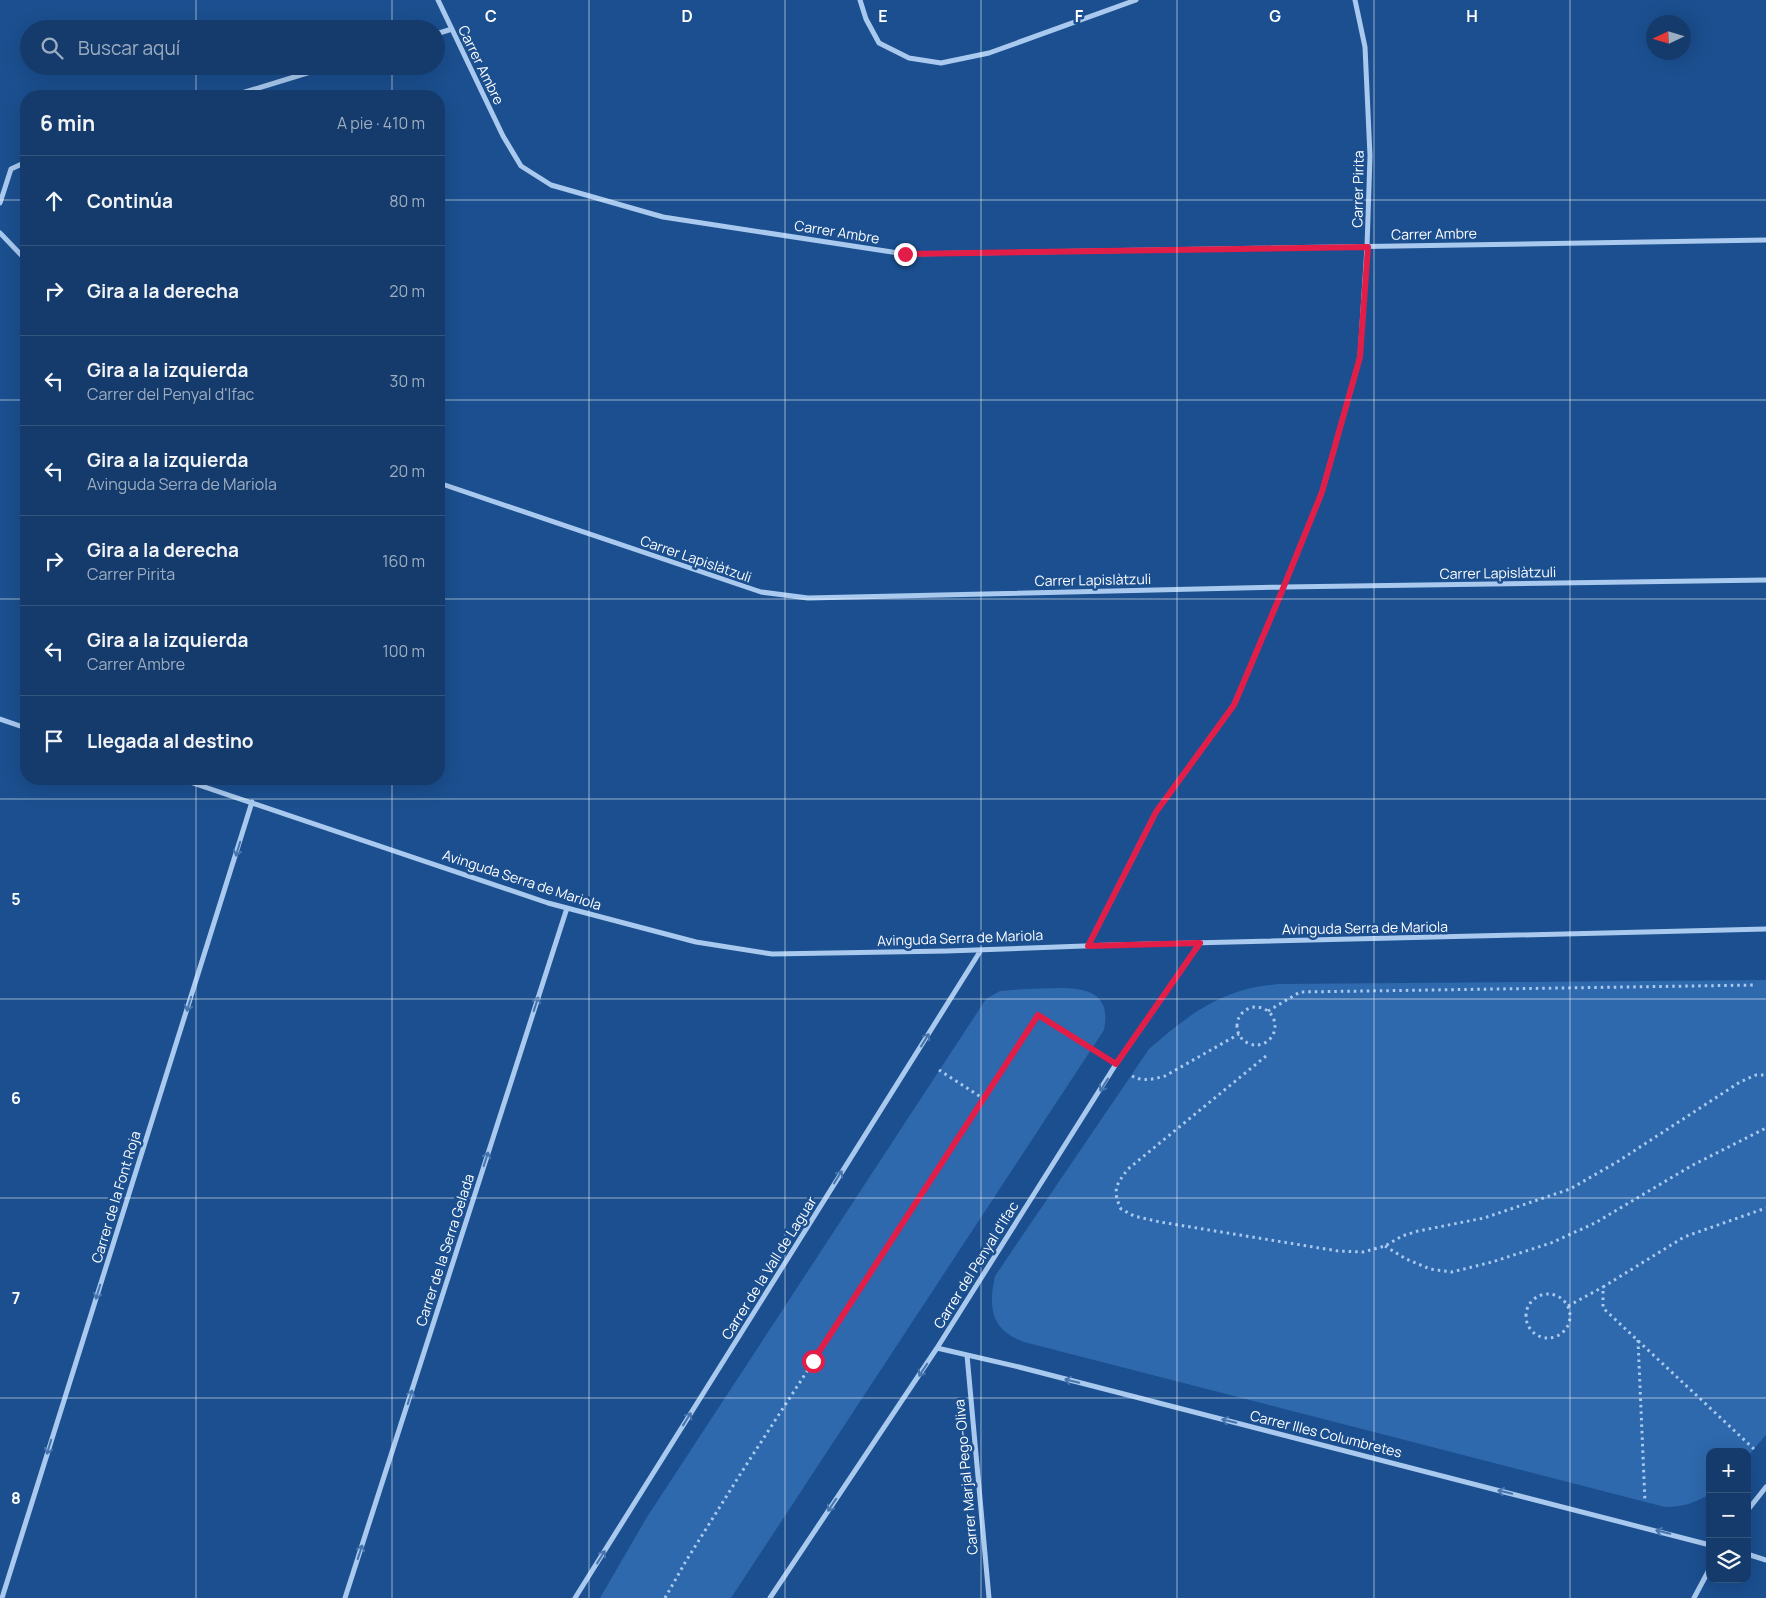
<!DOCTYPE html>
<html lang="es">
<head>
<meta charset="utf-8">
<style>
  :root { --surface:#143b6b; --page:#214673; --text:#f1f3f6; --muted:#9dadc1; --line:#33557e }
  body { margin:0; font-family:Manrope,sans-serif; background:var(--page); color:var(--text) }
  .controls { position:absolute; right:15px; bottom:15px; display:grid; overflow:hidden; border-radius:10px; box-shadow:0 5px 20px #0002 }
  .controls button { width:45px; height:45px; display:grid; place-items:center; padding:0; border:0; border-bottom:1px solid var(--line); background:var(--surface); color:var(--text); font:25px sans-serif }
  .compass { position:absolute; left:1646px; top:15px; width:45px; height:45px; border-radius:50%; background:var(--surface); box-shadow:0 5px 20px #0002; rotate:266deg }
  .stop { position:absolute; width:15px; height:15px; margin:-11px; border:4px solid #e11d48; border-radius:50%; background:#fff }
  .stop.end { background:#e11d48; border-color:#fff; box-shadow:0 1px 5px #0008 }
  .list { margin:0; padding:0; list-style:none }
  h2 { display:flex; justify-content:space-between; align-items:center; height:65px; margin:0; padding:0 20px; font-size:21px }
  h2 small { font-size:16px; font-weight:400; color:var(--muted) }
  .list li { display:grid; grid-template-columns:32px 1fr auto; gap:15px; align-items:center; box-sizing:border-box; height:90px; padding:0 20px; border-top:1px solid var(--line) }
  .list b { display:block; font-size:19px; white-space:nowrap }
  .list p { margin:0; font-size:16px; white-space:nowrap; color:var(--muted) }
  .list em { font-size:16px; font-style:normal; color:var(--muted) }
  .icon { flex:none; width:28px; height:28px; fill:none; stroke:currentColor; stroke-width:2; stroke-linecap:round; stroke-linejoin:round }
  .map { position:relative; flex:none; width:1766px; height:1598px; overflow:hidden }
  .search { position:absolute; background:var(--surface); box-shadow:0 5px 20px #0002; left:20px; top:20px; width:425px; height:55px; display:flex; align-items:center; gap:12px; box-sizing:border-box; padding:0 18px; border-radius:28px; color:var(--muted); font-size:19px }
  .panel { position:absolute; background:var(--surface); box-shadow:0 5px 20px #0002; left:20px; top:90px; width:425px; height:695px; border-radius:20px }
  .map>svg:first-child { display:block }
  .green { fill:#2e69ad }
  .lines { fill:none; stroke-linecap:round; stroke-linejoin:round }
  .path { stroke:#a9c9ee; stroke-width:3; stroke-dasharray:2.5 4; stroke-linecap:butt }
  .street { stroke:#a9c9ee; stroke-width:5 }
  .oneway { stroke:#4674ac }
  .route { stroke:#e11d48; stroke-width:6 }
  .grid { fill:none; stroke:#fff; stroke-width:1; stroke-opacity:0.55 }
  .labels { text-anchor:middle; stroke-width:5; stroke-linejoin:round; paint-order:stroke }
  .street-label { font-size:14px; fill:#fff; stroke:#1b4f8f }
  .grid-label { font-size:16px; text-anchor:middle; font-weight:bold; fill:#fff; stroke:#1b4f8f; stroke-width:5; stroke-linejoin:round; paint-order:stroke }
</style>
</head>
<body>
<div class="map">
<svg width="1766" height="1598" viewBox="0 0 1766 1598">
  <rect width="100%" height="100%" fill="#1b4f8f"/>
  <path class="green" d="M1766,980V1435L1747,1457V1452H1710V1494C1695,1503 1682,1507 1665,1507L1024,1342C991,1330 988,1308 995,1276L1149,1049C1177,1025 1204,1002 1240,991C1252,987 1265,986 1278,984Z
    M1026,989C1060,989 1115,978 1104,1030L731,1598H600L647,1517L986,999L1000,991Z"/>
  <g class="lines">
    <path class="path" d="M1237 1026a19 19 0 1 1 38 0a19 19 0 1 1-38 0Z
      M1268,1011L1300,992L1756,985
      M1266,1056L1128,1169C1116,1185 1112,1190 1121,1209L1134,1216L1160,1222L1338,1251L1363,1252L1385,1246L1402,1236L1418,1231L1484,1218L1570,1189L1617,1162L1740,1082L1756,1075H1766
      M939,1070L984,1099
      M1132,1076C1143,1082 1154,1079 1165,1076L1239,1034
      M1385,1246L1406,1259L1430,1269L1452,1272L1492,1262L1551,1243L1595,1223L1691,1166L1766,1128
      M1526 1316a22 22 0 1 1 44 0a22 22 0 1 1-44 0Z
      M1568,1306L1603,1287
      M1638,1340L1645,1502
      M1754,1449L1603,1308V1287L1684,1237L1766,1208
      M665,1598L686,1561L741,1473L1038,1015L1100,1054"/>
    <path class="street" d="M438,0L503,136L521,166L551,185L663,217L905,254L1766,240
      M860,0L866,19L879,43L909,58L941,63L989,53L1136,0
      M436,34L452,29
      M232,96L330,66
      M0,203L11,169L26,162
      M0,233L26,260
      M439,483L761,592L808,598L1284,587L1766,580
      M0,719L26,728
      M181,779L548,903L696,942L772,954L947,951L1111,945L1766,929
      M1088,946L1156,812L1234,705L1280,596L1322,492L1360,357L1367,247L1370,156L1365,47L1355,0
      M937,1348L1019,1367L1710,1545
      M967,1355L989,1598
      M1747,1511L1766,1487
      M1747,1554L1766,1560
      M2,1598L252,802
      M345,1598L567,908
      M575,1598L981,950
      M770,1598L937,1348L1116,1064L1200,943
      M1694,1598L1710,1568"/>
  </g>
  <defs><path id="oneway-shaft" d="M-6 0H5M1.5-3L5.5 0L1.5 3" fill="none" stroke-width="1.6" stroke-linecap="round" stroke-linejoin="round" transform="scale(1.25)"/></defs>
  <g class="oneway">
    <use href="#oneway-shaft" transform="translate(238 849) rotate(107)"/>
    <use href="#oneway-shaft" transform="translate(189 1004) rotate(107)"/>
    <use href="#oneway-shaft" transform="translate(536 1004) rotate(-72)"/>
    <use href="#oneway-shaft" transform="translate(925 1040) rotate(-58)"/>
    <use href="#oneway-shaft" transform="translate(1104 1085) rotate(122)"/>
    <use href="#oneway-shaft" transform="translate(486 1159) rotate(-72)"/>
    <use href="#oneway-shaft" transform="translate(838 1177) rotate(-58)"/>
    <use href="#oneway-shaft" transform="translate(98 1292) rotate(107)"/>
    <use href="#oneway-shaft" transform="translate(923 1370) rotate(124)"/>
    <use href="#oneway-shaft" transform="translate(1072 1381) rotate(-166)"/>
    <use href="#oneway-shaft" transform="translate(410 1397) rotate(-72)"/>
    <use href="#oneway-shaft" transform="translate(687 1419) rotate(-58)"/>
    <use href="#oneway-shaft" transform="translate(1229 1421) rotate(-166)"/>
    <use href="#oneway-shaft" transform="translate(49 1447) rotate(107)"/>
    <use href="#oneway-shaft" transform="translate(1505 1492) rotate(-166)"/>
    <use href="#oneway-shaft" transform="translate(832 1505) rotate(124)"/>
    <use href="#oneway-shaft" transform="translate(1663 1532) rotate(-166)"/>
    <use href="#oneway-shaft" transform="translate(360 1552) rotate(-72)"/>
    <use href="#oneway-shaft" transform="translate(601 1557) rotate(-58)"/>
  </g>
  <g class="lines">
    <path class="route" d="M813,1361L1038,1015L1116,1064L1200,943L1088,946L1156,812L1234,705L1280,596L1322,492L1360,357L1368,247L905,254"/>
  </g>
  <path class="grid" d="M196,0V29M392,0V29M589,0V1598M785,0V1598M981,0V1598M1177,0V1598M1374,0V1598M1570,0V1598M196,66V96M392,66V96M0,200H26M439,200H1766M0,400H26M439,400H1766M0,599H26M439,599H1766M196,779V1598M392,779V1598M0,799H1766M0,999H1766M0,1198H1766M0,1398H1766"/>
  <g class="labels">
    <g class="street-label">
      <text transform="translate(481 65) rotate(64)" y="5">Carrer Ambre</text>
      <text transform="translate(1358 189) rotate(-89)" y="5">Carrer Pirita</text>
      <text transform="translate(837 232) rotate(9)" y="5">Carrer Ambre</text>
      <text transform="translate(1434 234) rotate(-1)" y="5">Carrer Ambre</text>
      <text transform="translate(696 559) rotate(19)" y="5">Carrer Lapislàtzuli</text>
      <text transform="translate(1498 573) rotate(-1)" y="5">Carrer Lapislàtzuli</text>
      <text transform="translate(1093 580) rotate(-1)" y="5">Carrer Lapislàtzuli</text>
      <text transform="translate(522 880) rotate(18)" y="5">Avinguda Serra de Mariola</text>
      <text transform="translate(1365 928) rotate(-1)" y="5">Avinguda Serra de Mariola</text>
      <text transform="translate(960 938) rotate(-2)" y="5">Avinguda Serra de Mariola</text>
      <text transform="translate(116 1197) rotate(-73)" y="5">Carrer de la Font Roja</text>
      <text transform="translate(445 1250) rotate(-72)" y="5">Carrer de la Serra Gelada</text>
      <text transform="translate(976 1265) rotate(-58)" y="5">Carrer del Penyal d'Ifac</text>
      <text transform="translate(769 1268) rotate(-58)" y="5">Carrer de la Vall de Laguar</text>
      <text transform="translate(1326 1434) rotate(14)" y="5">Carrer Illes Columbretes</text>
      <text transform="translate(966 1477) rotate(-95)" y="5">Carrer Marjal Pego-Oliva</text>
    </g>
  </g>
  <g class="grid-label">
    <text x="491" y="22">C</text>
    <text x="687" y="22">D</text>
    <text x="883" y="22">E</text>
    <text x="1079" y="22">F</text>
    <text x="1275" y="22">G</text>
    <text x="1472" y="22">H</text>
    <text x="16" y="905">5</text>
    <text x="16" y="1104">6</text>
    <text x="16" y="1304">7</text>
    <text x="16" y="1504">8</text>
  </g>
</svg>
<div class="controls">
<button>+</button>
<button>−</button>
<button><svg class="icon" aria-label="layers" viewBox="0 0 24 24"><path d="M12 4l9 5-9 5-9-5zM3 14l9 5 9-5"/></svg></button>
</div>
<svg class="compass" viewBox="-18 -18 36 36"><path d="M0-13l5 13h-10z" fill="#e53935"/><path d="M0 13l5-13h-10z" fill="#9dadc1"/></svg>
<div class="stop" style="left:813px;top:1361px"></div>
<div class="stop end" style="left:905px;top:254px"></div>
<div class="search"><svg class="icon" aria-label="search" viewBox="0 0 24 24"><circle cx="10" cy="10" r="6"/><path d="M15 15l6 6"/></svg>Buscar aquí</div>
<section class="panel">
<h2>6 min<small>A pie · 410 m</small></h2>
<ul class="list">
<li><svg class="icon" aria-label="ahead" viewBox="0 0 24 24"><path d="M12 20V5M6 11l6-6 6 6"/></svg><div><b>Continúa</b></div><em>80 m</em></li>
<li><svg class="icon" aria-label="right" viewBox="0 0 24 24"><path d="M7 20v-9h11M14 6l5 5-5 5"/></svg><div><b>Gira a la derecha</b></div><em>20 m</em></li>
<li><svg class="icon" aria-label="left" viewBox="0 0 24 24"><path d="M17 20v-9H6M10 6l-5 5 5 5"/></svg><div><b>Gira a la izquierda</b><p>Carrer del Penyal d'Ifac</p></div><em>30 m</em></li>
<li><svg class="icon" aria-label="left" viewBox="0 0 24 24"><path d="M17 20v-9H6M10 6l-5 5 5 5"/></svg><div><b>Gira a la izquierda</b><p>Avinguda Serra de Mariola</p></div><em>20 m</em></li>
<li><svg class="icon" aria-label="right" viewBox="0 0 24 24"><path d="M7 20v-9h11M14 6l5 5-5 5"/></svg><div><b>Gira a la derecha</b><p>Carrer Pirita</p></div><em>160 m</em></li>
<li><svg class="icon" aria-label="left" viewBox="0 0 24 24"><path d="M17 20v-9H6M10 6l-5 5 5 5"/></svg><div><b>Gira a la izquierda</b><p>Carrer Ambre</p></div><em>100 m</em></li>
<li><svg class="icon" aria-label="arrive" viewBox="0 0 24 24"><path d="M6 21V4h12l-3 4 3 4H6"/></svg><div><b>Llegada al destino</b></div></li>
</ul>
</section>
</div>
</body>
</html>
